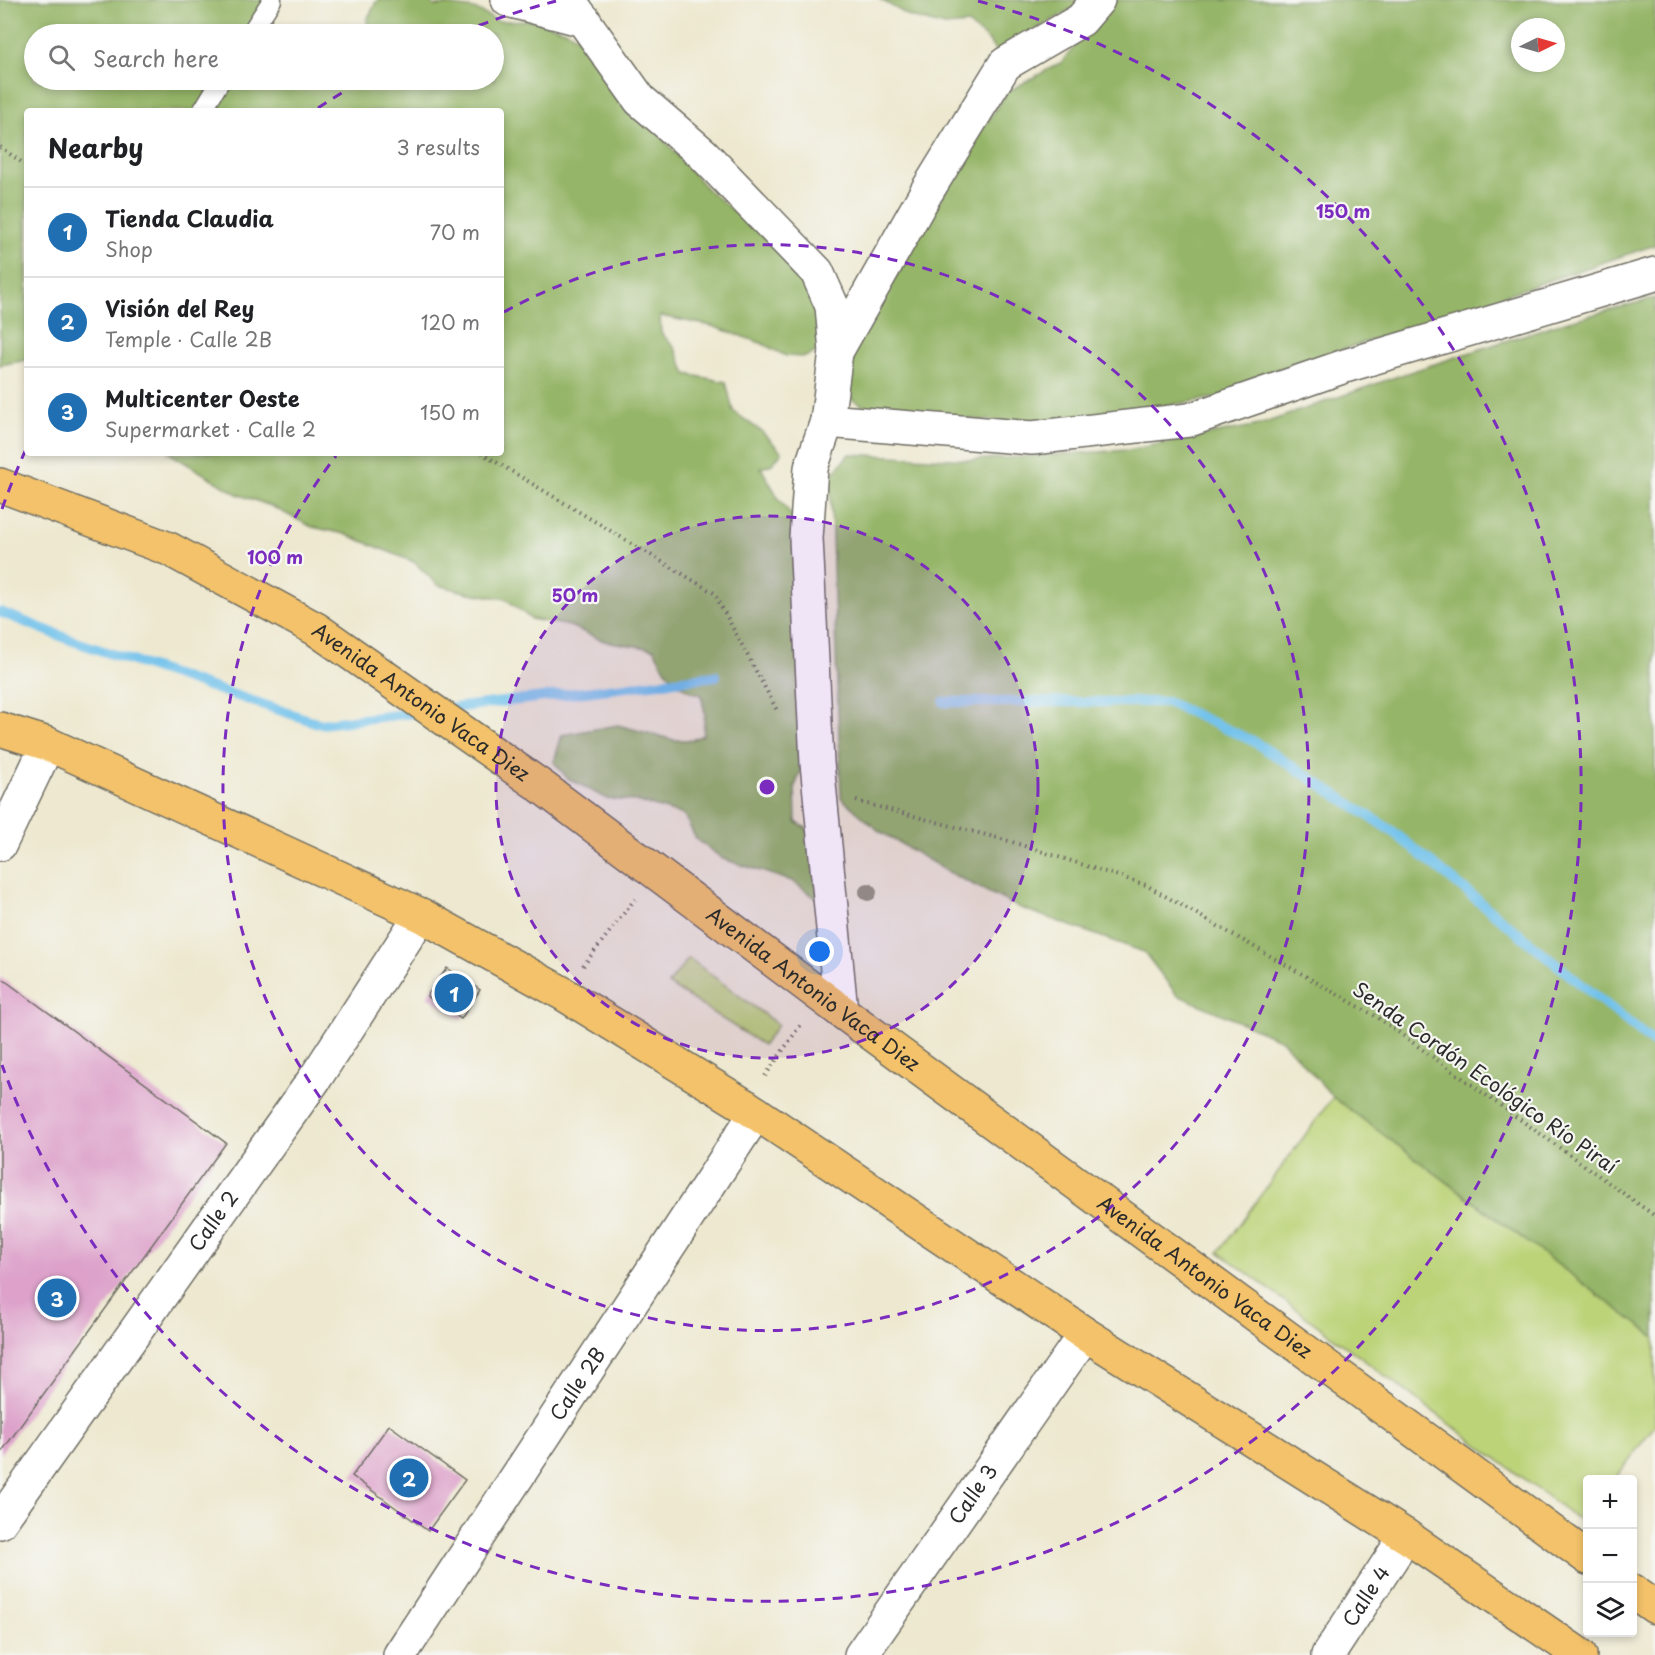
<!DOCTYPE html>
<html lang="en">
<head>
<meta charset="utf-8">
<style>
  :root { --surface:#fff; --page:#f2f2f2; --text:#202124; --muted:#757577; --line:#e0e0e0; --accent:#1f6fb2 }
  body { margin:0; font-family:"Playpen Sans",sans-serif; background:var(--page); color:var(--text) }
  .controls { position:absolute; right:18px; bottom:18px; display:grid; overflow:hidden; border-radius:6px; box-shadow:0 3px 9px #0003 }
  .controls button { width:54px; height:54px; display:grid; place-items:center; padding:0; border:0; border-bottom:2px solid var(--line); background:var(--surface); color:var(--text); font:30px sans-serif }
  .compass { position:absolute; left:1511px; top:18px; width:54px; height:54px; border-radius:50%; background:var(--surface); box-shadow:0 3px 9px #0003; rotate:85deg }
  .you { position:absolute; left:820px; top:952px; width:21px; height:21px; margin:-15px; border:4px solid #fff; border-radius:50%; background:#1a73e8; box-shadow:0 0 0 9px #1a73e833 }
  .badge { display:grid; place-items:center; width:39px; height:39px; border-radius:50%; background:var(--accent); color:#fff; font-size:20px; font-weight:700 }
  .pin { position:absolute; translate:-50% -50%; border:3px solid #fff; box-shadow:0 2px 6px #0006 }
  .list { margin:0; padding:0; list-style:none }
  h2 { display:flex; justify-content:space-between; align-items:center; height:78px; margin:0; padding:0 24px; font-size:26px }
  h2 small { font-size:20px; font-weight:400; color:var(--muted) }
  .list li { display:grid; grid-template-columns:39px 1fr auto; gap:18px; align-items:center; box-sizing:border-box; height:90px; padding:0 24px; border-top:2px solid var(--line) }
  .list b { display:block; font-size:22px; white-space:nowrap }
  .list p { margin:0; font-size:20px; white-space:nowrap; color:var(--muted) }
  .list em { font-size:20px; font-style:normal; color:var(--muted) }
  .icon { flex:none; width:33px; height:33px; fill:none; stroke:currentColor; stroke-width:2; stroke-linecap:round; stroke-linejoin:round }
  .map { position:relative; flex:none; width:1655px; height:1655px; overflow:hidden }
  .search { position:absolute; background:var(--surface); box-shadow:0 3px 9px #0003; left:24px; top:24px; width:480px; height:66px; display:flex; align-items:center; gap:15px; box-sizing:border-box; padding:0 21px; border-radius:33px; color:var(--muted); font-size:22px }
  .panel { position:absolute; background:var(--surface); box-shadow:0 3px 9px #0003; left:24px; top:108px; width:480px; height:348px; border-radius:6px }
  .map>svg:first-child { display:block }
  .green { fill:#bcd378; stroke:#747f52; stroke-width:1.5 }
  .forest { fill:#95b568; stroke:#60704a; stroke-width:1.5; fill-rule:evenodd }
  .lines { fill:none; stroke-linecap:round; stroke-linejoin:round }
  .stream { stroke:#70c1eb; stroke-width:10 }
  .building { fill:#dda1ca }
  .service-casing { stroke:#6f6d64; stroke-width:21 }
  .minor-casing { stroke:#6f6d64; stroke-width:36 }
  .trunk-casing { stroke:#6f6d64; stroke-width:36 }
  .path { stroke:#6f6d64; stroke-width:4; stroke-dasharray:1.5 4.5; stroke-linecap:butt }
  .service { stroke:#fff; stroke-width:18 }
  .minor { stroke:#fff; stroke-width:33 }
  .trunk { stroke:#f3c26a; stroke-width:33 }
  .tree { fill:#96977f }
  .ring { fill:none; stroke:#7b2cbf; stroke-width:3; stroke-dasharray:10 8 }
  .labels { text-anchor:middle; stroke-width:4.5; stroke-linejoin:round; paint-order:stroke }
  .street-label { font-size:20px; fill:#2b2b2b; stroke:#f6f6f2 }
  .centre { fill:#7b2cbf; stroke:#f6f6f2; stroke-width:3 }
  .ring-label { font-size:18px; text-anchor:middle; font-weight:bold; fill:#7b2cbf; stroke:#f6f6f2; stroke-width:4.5; stroke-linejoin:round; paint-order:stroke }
</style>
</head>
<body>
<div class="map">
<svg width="1655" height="1655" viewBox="0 0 1655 1655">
  <rect width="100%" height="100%" fill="#f6f6f2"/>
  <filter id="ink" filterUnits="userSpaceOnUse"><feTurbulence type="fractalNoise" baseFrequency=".0167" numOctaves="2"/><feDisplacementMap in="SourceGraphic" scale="12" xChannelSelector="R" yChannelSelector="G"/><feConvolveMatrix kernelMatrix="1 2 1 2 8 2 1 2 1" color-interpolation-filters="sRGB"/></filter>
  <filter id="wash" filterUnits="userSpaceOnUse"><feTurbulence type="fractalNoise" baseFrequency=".008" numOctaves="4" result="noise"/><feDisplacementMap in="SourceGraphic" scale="24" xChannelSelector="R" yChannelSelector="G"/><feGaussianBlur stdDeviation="1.35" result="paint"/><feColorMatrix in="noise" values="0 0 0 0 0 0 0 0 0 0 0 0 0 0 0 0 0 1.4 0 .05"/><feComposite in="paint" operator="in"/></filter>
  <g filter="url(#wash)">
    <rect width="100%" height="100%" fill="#ede8cf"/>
    <path class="green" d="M689,958L778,1025L763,1045L668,984Z
      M1333,1097L1655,1337V1425L1615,1479L1588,1480L1587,1517L1583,1523L1219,1252Z"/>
    <path class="forest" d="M0,0H266V34H34V80H494V34H368L367,20L376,2L378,0H427L435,6L447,5L474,9L498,21L535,20L568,31L592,47L611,90L630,115L653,127L707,189L775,246L801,281L814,304L821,337L819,351L805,357L786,356L761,343L712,326L660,316L661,333L675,348L686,374L726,382L733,411L761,431L782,452L772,464L761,468L779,499L796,521L806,759L795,786L796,822L808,829L819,900L792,881L723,859L696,839L684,815L636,801L607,799L567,778L554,762L562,735L618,725L674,740H691L703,735L705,713L701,695C673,686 667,674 654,649L604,641L570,626L531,619L506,599L469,593L438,585L414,562L345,534L312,527L271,506L237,494L169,453H501V111H27V360L0,365Z
      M881,0H1088L996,52L988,40L968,24L945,26L911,17Z
      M1112,0H1655V245L1324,356L1266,373L1219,397L1091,418L1015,422L878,414L853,400L841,385L849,357L977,137L1007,92L1062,62ZM1520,27H1556V63H1520Z
      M1655,298V1337L1333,1097L1282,1040L1177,995L1144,952L1018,907L952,874L879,831L841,798L830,478L849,454L970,460L1128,450L1259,425L1404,374L1554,325Z"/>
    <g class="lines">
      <path class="stream" d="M0,612L76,642L321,724L421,712
        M944,702H1167L1253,741L1392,831L1655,1044
        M445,709L716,676"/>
    </g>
    <g id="blocks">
      <path class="building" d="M447,968L480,990L461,1019L427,996Z
        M0,977L226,1143L0,1454Z
        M389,1425L465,1480L428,1531L352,1476Z"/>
    </g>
  </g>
  <g filter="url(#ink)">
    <use href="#blocks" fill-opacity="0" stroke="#6f6d64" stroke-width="1.5"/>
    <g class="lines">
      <g class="service-casing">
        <path id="service" d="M250,34L272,0
          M202,111L221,80"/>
      </g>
      <g class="minor-casing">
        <g id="minor">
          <path d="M508,0L584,20"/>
          <path d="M569,0L640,100L703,154L817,272L832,306L836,352L827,421L1032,438L1189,420L1345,366L1655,274"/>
          <path d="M836,352L927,191L1005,64L1081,20L1098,0"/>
          <path d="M827,421L811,468L806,538L817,763L841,1011"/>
          <path d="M0,844L48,744"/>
          <path id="s1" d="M0,1522L316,1077L421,915"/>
          <path id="s2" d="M400,1655L756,1113"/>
          <path id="s3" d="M861,1655L1085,1334"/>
          <path id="s4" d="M1328,1655L1406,1536"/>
        </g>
      </g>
      <g class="trunk-casing">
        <g id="trunk">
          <path id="s5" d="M0,485L169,549L316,629L542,787L841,1011L1588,1558"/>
          <path d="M0,729L48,744L421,915L562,993L744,1105L1085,1334L1406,1536L1580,1655"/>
          <path d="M1632,1591L1655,1607"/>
        </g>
      </g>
      <path class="path" d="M0,147L27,166
        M481,453L714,593L778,712
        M856,801L1009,841L1146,885L1377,1017L1655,1216
        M583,966L635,899
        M765,1076L802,1023"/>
      <use href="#service" class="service"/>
      <use href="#minor" class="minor"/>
      <use href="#trunk" class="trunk"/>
    </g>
    <circle class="tree" cx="868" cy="892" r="9"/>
  </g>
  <circle cx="767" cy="787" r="271" fill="#7b2cbf" fill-opacity=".12"/>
  <g class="ring">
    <circle cx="767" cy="787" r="271"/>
    <path d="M504 312A543 543 0 1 1 336 456"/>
    <path d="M2 509A814 814 0 0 1 26 449M318 108A814 814 0 0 1 360 82M462 32A814 814 0 0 1 556 1M978 1A814 814 0 1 1 2 1065"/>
  </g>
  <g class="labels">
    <g class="street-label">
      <text dy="7" stroke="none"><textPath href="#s5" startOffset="476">Avenida Antonio Vaca Diez</textPath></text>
      <text dy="7" stroke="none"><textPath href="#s5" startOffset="962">Avenida Antonio Vaca Diez</textPath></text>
      <text transform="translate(1485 1078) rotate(35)" y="7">Senda Cordón Ecológico Río Piraí</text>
      <text dy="7" stroke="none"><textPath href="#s1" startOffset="369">Calle 2</textPath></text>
      <text dy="7" stroke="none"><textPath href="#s5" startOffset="1448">Avenida Antonio Vaca Diez</textPath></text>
      <text dy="7" stroke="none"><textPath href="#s2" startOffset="324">Calle 2B</textPath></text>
      <text dy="7" stroke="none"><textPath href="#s3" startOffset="196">Calle 3</textPath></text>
      <text dy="7" stroke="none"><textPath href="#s4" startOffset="70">Calle 4</textPath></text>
    </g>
  </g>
  <circle cx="767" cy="787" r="9" class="centre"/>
  <g class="ring-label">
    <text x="1343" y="218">150 m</text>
    <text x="275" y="564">100 m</text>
    <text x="575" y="602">50 m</text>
  </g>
</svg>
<div class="controls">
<button>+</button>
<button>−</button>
<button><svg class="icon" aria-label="layers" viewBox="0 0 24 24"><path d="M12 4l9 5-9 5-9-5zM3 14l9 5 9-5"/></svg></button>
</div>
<svg class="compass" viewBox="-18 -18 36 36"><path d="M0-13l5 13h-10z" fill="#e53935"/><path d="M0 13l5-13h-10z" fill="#757577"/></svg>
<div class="you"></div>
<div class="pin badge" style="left:454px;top:993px">1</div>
<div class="pin badge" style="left:409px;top:1478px">2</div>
<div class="pin badge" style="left:57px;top:1298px">3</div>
<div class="search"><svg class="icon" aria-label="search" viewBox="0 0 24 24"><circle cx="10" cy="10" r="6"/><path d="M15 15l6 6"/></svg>Search here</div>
<section class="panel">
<h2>Nearby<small>3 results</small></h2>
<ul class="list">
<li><span class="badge">1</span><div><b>Tienda Claudia</b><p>Shop</p></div><em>70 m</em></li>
<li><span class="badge">2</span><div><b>Visión del Rey</b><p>Temple · Calle 2B</p></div><em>120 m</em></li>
<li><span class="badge">3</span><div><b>Multicenter Oeste</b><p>Supermarket · Calle 2</p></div><em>150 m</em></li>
</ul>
</section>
</div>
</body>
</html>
